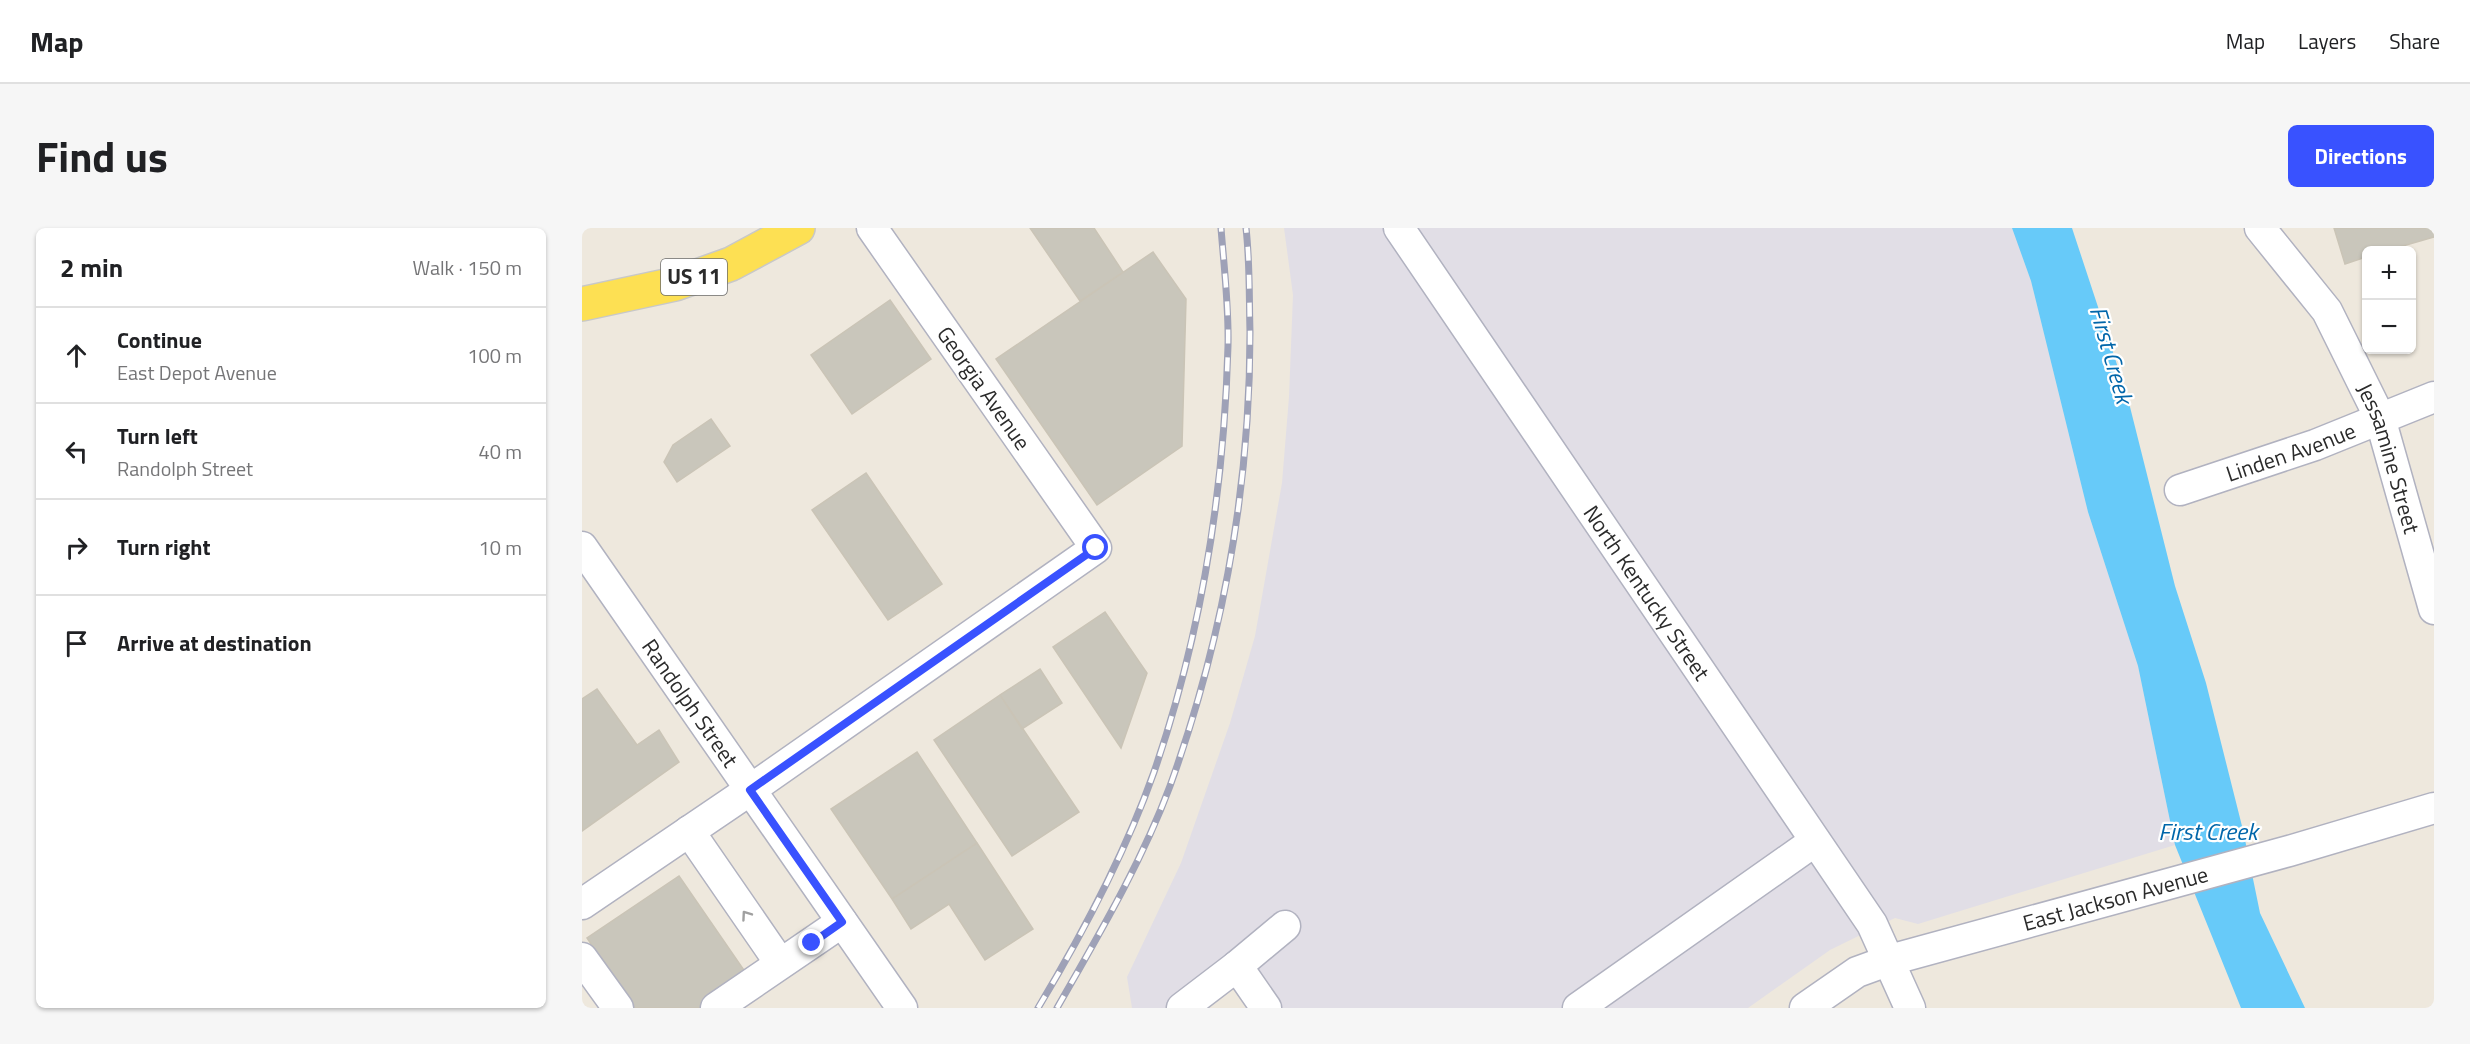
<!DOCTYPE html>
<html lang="en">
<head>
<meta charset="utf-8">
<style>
  :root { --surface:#fff; --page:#f6f6f6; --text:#202124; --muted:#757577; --line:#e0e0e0; --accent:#3952ff }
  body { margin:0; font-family:"Titillium Web",sans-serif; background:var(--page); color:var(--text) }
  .controls { position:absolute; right:18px; top:18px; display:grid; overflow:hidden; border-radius:9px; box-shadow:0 2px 4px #0004 }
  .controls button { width:54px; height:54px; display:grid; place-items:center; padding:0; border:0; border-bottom:2px solid var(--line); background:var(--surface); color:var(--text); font:30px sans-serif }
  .stop { position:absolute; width:18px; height:18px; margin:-14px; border:4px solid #3952ff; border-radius:50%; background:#fff }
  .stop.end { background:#3952ff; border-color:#fff; box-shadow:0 2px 6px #0008 }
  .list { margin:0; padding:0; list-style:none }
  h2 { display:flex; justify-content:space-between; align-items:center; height:78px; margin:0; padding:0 24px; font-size:26px }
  h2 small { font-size:20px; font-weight:400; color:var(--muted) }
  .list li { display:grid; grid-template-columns:39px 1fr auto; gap:18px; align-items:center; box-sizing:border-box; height:96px; padding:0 24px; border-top:2px solid var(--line) }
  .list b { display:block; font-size:22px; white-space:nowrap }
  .list p { margin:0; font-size:20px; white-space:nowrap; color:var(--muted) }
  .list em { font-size:20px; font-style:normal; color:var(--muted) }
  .icon { flex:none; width:33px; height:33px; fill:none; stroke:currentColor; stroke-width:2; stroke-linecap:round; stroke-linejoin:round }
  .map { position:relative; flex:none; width:1852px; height:780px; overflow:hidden; border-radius:9px }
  header { display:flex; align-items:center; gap:36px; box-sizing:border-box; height:84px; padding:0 30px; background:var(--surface); border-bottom:2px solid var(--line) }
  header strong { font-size:28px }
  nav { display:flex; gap:33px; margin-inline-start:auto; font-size:21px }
  .intro { display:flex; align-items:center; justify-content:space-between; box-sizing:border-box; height:144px; padding:0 36px }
  h1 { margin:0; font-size:42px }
  .button { padding:15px 27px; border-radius:9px; background:var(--accent); color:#fff; font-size:21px; font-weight:700 }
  main { display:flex; gap:36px; padding:0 36px }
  aside { flex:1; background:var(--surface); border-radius:9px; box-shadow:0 2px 4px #0004 }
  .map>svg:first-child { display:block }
  .industrial { fill:#e1dee6 }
  .water { fill:#67caf9 }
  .building { fill:#c9c6bb; stroke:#cac4b6; stroke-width:1.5 }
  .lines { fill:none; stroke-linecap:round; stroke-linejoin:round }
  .minor-casing { stroke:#b1b2c0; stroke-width:33 }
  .major-casing { stroke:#c8c8c8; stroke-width:36 }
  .minor { stroke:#fff; stroke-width:30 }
  .major { stroke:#fde053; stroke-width:33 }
  .rail-casing { stroke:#9ea1b7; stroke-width:7 }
  .rail { stroke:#fff; stroke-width:4.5; stroke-dasharray:14; stroke-linecap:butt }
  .oneway { stroke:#a0a0a0 }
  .route { stroke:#3952ff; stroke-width:8 }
  .labels { text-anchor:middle; stroke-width:4.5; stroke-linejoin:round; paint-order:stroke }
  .shield { fill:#fff; stroke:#6b6b6b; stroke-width:1.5 }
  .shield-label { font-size:21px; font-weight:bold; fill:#2b2b2b }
  .street-label { font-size:22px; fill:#2b2b2b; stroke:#fff }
  .water-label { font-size:24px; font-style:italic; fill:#0166aa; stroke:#fff }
</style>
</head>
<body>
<header>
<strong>Map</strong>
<nav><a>Map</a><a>Layers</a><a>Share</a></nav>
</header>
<div class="intro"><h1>Find us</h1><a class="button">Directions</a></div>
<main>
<aside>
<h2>2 min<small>Walk · 150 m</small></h2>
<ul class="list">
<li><svg class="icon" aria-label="ahead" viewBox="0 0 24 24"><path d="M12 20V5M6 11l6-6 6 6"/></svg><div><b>Continue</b><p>East Depot Avenue</p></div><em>100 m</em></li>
<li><svg class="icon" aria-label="left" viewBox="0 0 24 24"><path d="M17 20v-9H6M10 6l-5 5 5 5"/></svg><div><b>Turn left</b><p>Randolph Street</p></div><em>40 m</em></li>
<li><svg class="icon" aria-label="right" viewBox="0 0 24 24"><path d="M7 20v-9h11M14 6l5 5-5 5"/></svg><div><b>Turn right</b></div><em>10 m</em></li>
<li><svg class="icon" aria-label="arrive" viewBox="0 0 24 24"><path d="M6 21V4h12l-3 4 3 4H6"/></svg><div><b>Arrive at destination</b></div></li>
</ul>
</aside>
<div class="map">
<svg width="1852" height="780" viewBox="0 0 1852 780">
  <rect width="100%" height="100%" fill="#eee8dd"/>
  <path class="industrial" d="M702,0H1430L1449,53L1506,284L1556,438L1593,617L1336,696L1313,690L1248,722L1166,780H698L669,738L587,780H550L545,749L599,635L648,495L673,408L700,255L707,169L711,67Z"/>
  <path class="water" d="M1430,0H1490L1545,167L1593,358L1624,455L1661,602L1678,685L1723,780H1659L1593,617L1556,438L1506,284L1449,53Z"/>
  <path class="building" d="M448,0H512L541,44L498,73Z
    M1752,0H1852V9L1807,22H1784V29L1763,36Z
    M571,24L604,71L600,218L515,277L414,131Z
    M308,72L349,131L270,186L229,127Z
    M129,191L148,218L95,254L82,234L91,217Z
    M284,245L360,356L306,392L230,282Z
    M523,384L565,445L539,520L471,419Z
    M458,441L480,475L440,501L418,467Z
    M15,461L55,517L77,502L97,534L0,603V471Z
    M418,467L497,584L430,628L352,512Z
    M335,524L395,615L310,671L249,581Z
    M395,615L451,701L403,732L367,676L329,701L310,671Z
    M97,648L166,748L119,780H52L5,710Z"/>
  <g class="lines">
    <g class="minor-casing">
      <g id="minor">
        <path id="s1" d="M817,0L1290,696L1328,780"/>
        <path id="s2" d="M1678,0L1745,83L1798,190L1852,381"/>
        <path id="s3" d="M1598,262L1733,217L1852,169"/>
        <path id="s4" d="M0,319L320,780"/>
        <path d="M107,603L198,735"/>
        <path d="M0,676L168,562L514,320L290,0"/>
        <path d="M0,730L36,780"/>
        <path d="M655,738L703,698"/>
        <path d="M134,780L260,694"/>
        <path d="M600,780L655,738L684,780"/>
        <path d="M996,780L1233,613"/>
        <path id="s5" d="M1223,780L1275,744L1308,732L1707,623L1852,580"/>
      </g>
    </g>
    <g class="major-casing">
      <path id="major" d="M0,76L93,56L149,36L216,0"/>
    </g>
    <use href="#minor" class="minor"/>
    <use href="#major" class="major"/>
    <g class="rail-casing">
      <path id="rail" d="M456,780C501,705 543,626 572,544C619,408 642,262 646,118C647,79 642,39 639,0
        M475,780C516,708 559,636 588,558C641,411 668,260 668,104C667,69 668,35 664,0"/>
    </g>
    <use href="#rail" class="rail"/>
  </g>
  <defs><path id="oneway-chevron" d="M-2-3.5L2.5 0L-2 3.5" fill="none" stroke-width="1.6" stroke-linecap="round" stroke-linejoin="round" transform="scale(1.5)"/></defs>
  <use class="oneway" href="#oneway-chevron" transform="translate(164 687) rotate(-125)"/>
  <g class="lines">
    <path class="route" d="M230,715L260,694L168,562L514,320"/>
  </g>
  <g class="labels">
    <rect class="shield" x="79" y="31" width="66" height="36" rx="4.5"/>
    <g class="shield-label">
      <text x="112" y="56">US 11</text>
    </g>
    <g class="street-label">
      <text transform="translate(402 160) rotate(55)" y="8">Georgia Avenue</text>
      <text dy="8" stroke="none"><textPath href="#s3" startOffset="117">Linden Avenue</textPath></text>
      <text dy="8" stroke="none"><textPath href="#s2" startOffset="267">Jessamine Street</textPath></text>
      <text dy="8" stroke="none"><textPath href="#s1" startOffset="441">North Kentucky Street</textPath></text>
      <text dy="8" stroke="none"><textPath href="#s4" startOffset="190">Randolph Street</textPath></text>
      <text dy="8" stroke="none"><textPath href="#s5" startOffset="332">East Jackson Avenue</textPath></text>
    </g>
    <g class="water-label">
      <text transform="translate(1529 127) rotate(74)" y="8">First Creek</text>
      <text x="1626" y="612">First Creek</text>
    </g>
  </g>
</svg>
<div class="controls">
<button>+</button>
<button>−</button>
</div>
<div class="stop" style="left:514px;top:320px"></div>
<div class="stop end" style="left:230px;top:715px"></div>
</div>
</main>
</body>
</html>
